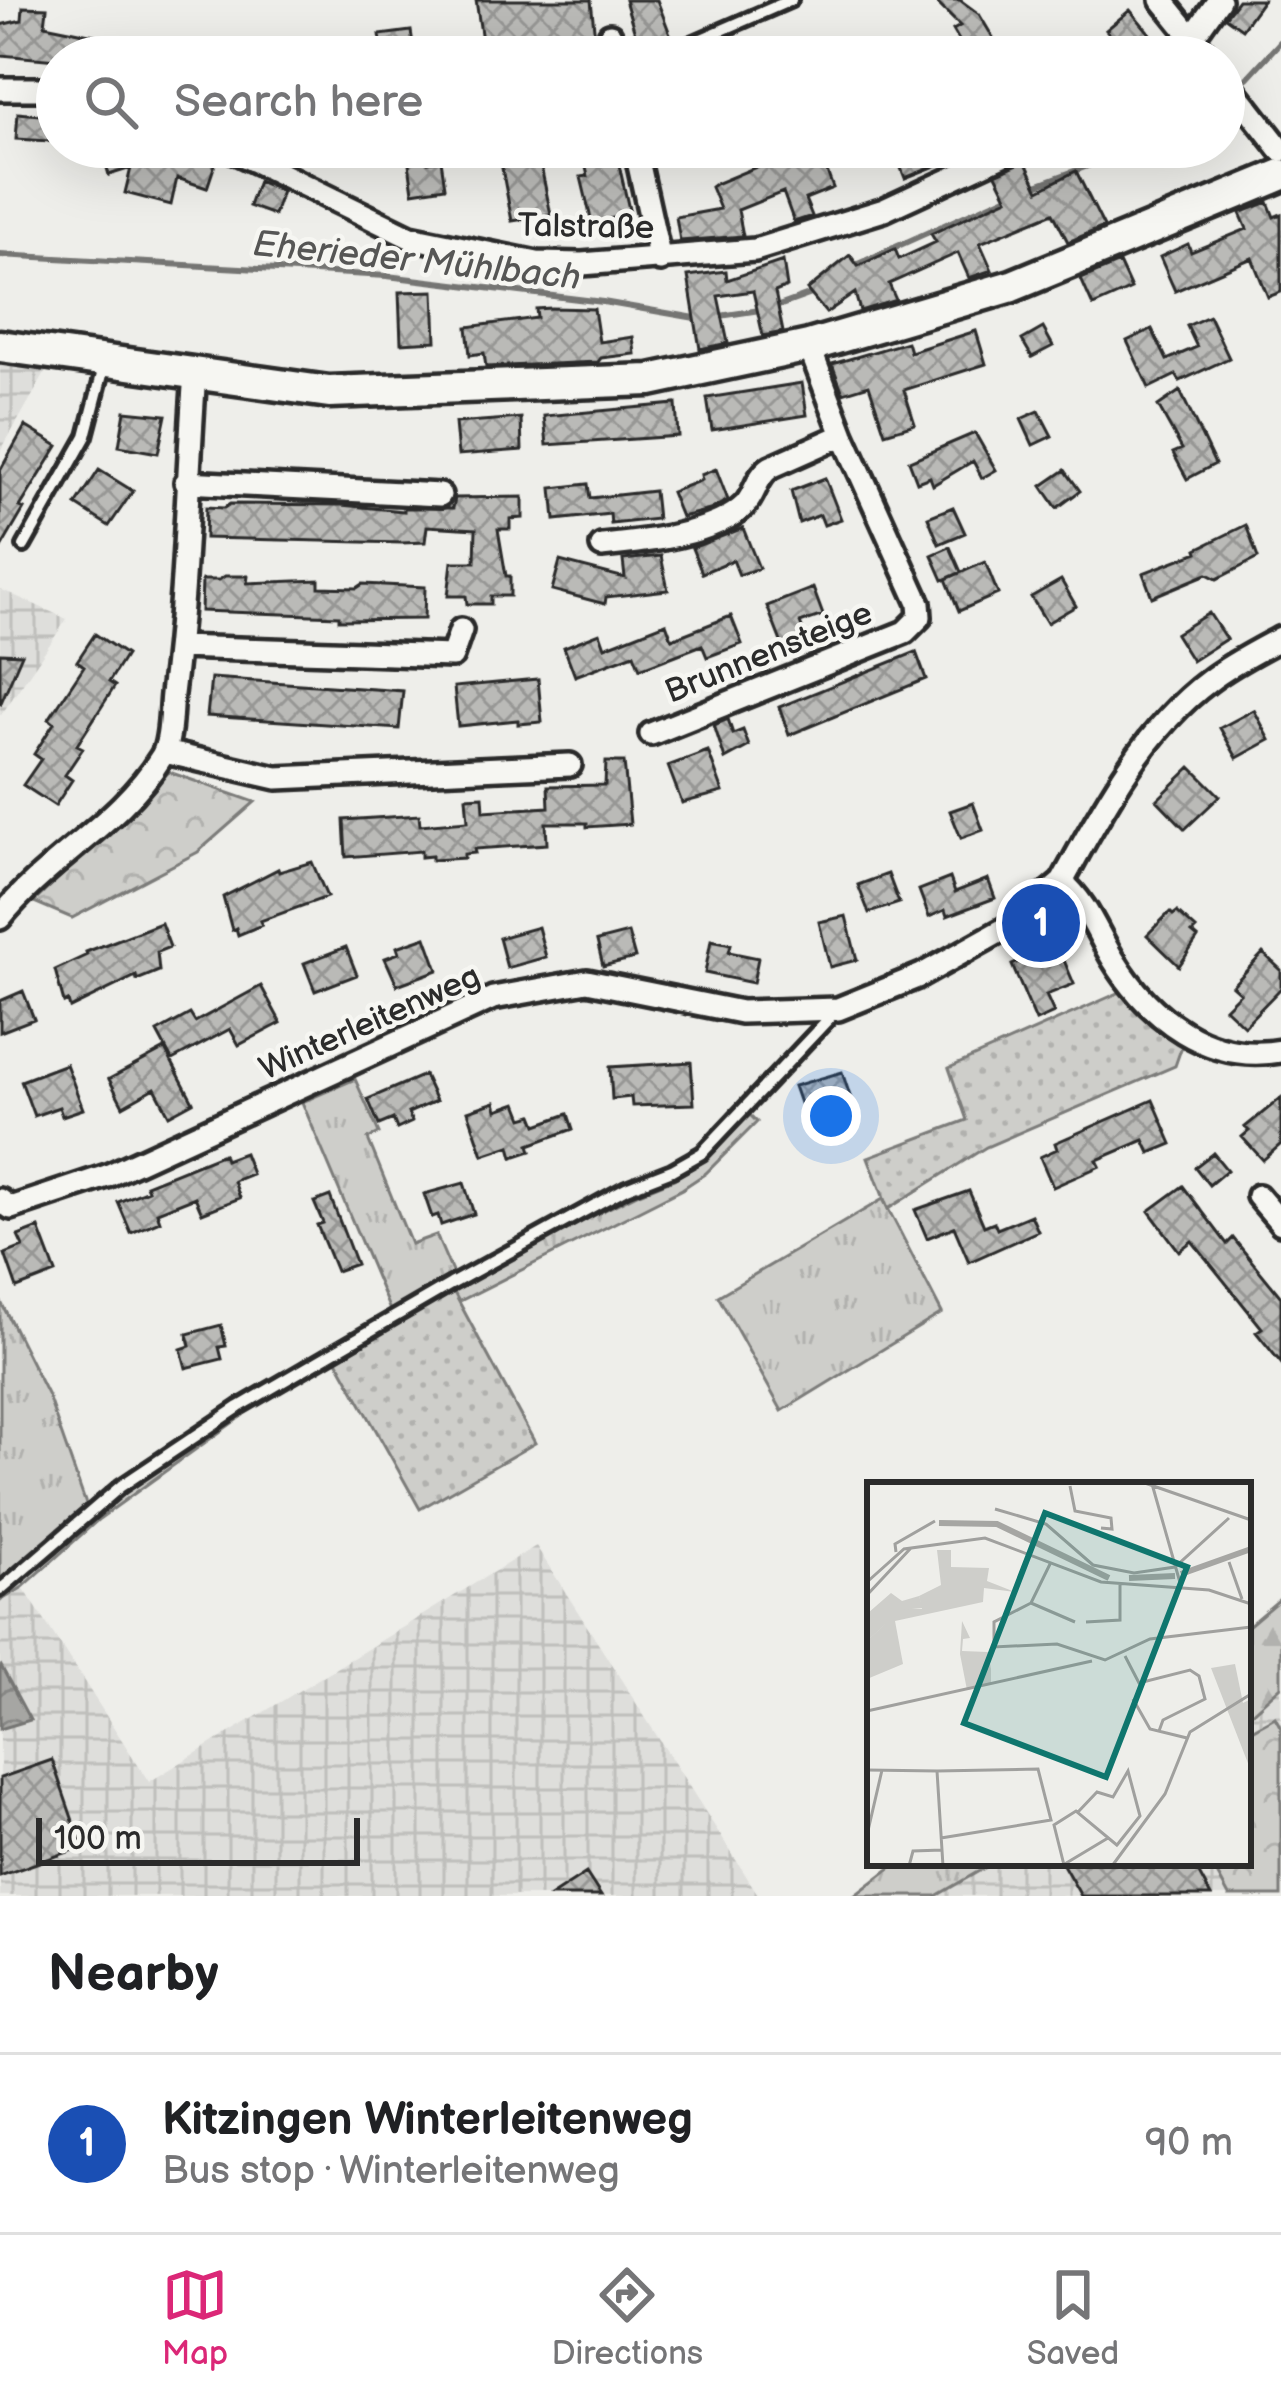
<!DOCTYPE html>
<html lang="en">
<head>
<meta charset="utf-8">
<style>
  :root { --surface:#fff; --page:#f2f2f2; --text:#202124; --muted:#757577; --line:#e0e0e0; --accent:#db2777 }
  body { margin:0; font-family:"Balsamiq Sans",sans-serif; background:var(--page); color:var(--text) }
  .scale { position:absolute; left:36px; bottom:30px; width:324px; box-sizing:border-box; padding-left:12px; border:6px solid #2b2b2b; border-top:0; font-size:33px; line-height:42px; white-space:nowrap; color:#2b2b2b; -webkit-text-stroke:9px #f6f6f2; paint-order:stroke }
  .you { position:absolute; left:831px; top:1116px; width:42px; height:42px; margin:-30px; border:9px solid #fff; border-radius:50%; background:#1a73e8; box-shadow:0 0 0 18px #1a73e833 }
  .badge { display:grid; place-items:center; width:78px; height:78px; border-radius:50%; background:var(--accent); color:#fff; font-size:39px; font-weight:700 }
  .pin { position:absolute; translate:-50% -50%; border:6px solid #fff; box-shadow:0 3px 12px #0006 }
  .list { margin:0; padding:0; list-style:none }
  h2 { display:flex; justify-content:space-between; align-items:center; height:156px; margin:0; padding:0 48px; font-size:51px }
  h2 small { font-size:39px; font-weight:400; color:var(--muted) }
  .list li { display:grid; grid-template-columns:78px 1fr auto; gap:36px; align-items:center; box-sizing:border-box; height:180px; padding:0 48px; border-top:3px solid var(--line) }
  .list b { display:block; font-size:45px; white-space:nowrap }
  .list p { margin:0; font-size:39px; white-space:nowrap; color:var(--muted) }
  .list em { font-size:39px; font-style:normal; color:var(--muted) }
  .icon { flex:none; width:66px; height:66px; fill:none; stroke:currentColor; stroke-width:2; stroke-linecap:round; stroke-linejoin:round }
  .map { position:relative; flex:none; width:1281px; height:1896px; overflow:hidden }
  .search { position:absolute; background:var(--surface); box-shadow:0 12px 48px #0002; left:36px; right:36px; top:36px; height:132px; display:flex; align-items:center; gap:30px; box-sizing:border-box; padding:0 42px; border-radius:66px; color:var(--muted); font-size:45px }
  .sheet { height:336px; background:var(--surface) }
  nav { display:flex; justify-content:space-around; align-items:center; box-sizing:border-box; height:168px; border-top:3px solid var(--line); background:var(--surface); font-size:33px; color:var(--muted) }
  nav a { display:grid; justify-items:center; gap:6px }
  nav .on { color:var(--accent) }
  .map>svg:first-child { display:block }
  .industrial { fill:url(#industrial-grid) }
  .grass { fill:url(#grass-tufts); stroke:#7c7c7a; stroke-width:3 }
  .forest { fill:url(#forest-firs); stroke:#7c7c7a; stroke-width:3 }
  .park { fill:url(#park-crowns); stroke:#7c7c7a; stroke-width:3 }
  .garden { fill:url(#garden-dots); stroke:#7c7c7a; stroke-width:3 }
  .water { fill:url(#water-waves); stroke:#757573; stroke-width:3 }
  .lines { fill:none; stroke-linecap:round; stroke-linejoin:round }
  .stream { stroke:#757573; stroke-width:6 }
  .building { fill:url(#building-cross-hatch); stroke:#2b2b2b; stroke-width:3 }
  .service-casing { stroke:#2b2b2b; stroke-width:20 }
  .minor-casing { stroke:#2b2b2b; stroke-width:30 }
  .secondary-casing { stroke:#2b2b2b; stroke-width:39 }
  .service { stroke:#f6f6f2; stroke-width:10 }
  .minor { stroke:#f6f6f2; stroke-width:21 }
  .secondary { stroke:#f6f6f2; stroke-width:30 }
  .labels { text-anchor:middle; stroke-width:9; stroke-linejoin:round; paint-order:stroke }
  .street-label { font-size:33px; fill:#2b2b2b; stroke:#f6f6f2 }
  .water-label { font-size:36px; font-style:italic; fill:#565655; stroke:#f6f6f2 }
  .inset-river { fill:none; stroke:#a6a6a3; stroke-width:6 }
  .inset-road { fill:none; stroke:#a0a09e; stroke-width:3 }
  .view { fill:#0f766e; fill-opacity:0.15; stroke:#0f766e; stroke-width:6 }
  .inset-edge { fill:none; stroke:#2b2b2b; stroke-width:6 }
</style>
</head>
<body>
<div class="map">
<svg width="1281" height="1896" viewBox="0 0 1281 1896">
  <defs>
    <pattern id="industrial-grid" width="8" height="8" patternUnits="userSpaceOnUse" patternTransform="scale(3)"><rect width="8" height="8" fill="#dededb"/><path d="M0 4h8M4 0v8" fill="none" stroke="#bfbfbc"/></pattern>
    <pattern id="grass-tufts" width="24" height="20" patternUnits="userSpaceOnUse" patternTransform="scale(3)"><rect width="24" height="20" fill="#cececa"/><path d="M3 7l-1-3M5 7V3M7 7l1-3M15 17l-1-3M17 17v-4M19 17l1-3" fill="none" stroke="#b1b1ae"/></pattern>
    <pattern id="forest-firs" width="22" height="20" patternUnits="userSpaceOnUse" patternTransform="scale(3)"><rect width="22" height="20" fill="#cececa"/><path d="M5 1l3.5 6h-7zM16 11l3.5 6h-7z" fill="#b1b1ae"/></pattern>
    <pattern id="park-crowns" width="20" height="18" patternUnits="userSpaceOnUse" patternTransform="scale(3)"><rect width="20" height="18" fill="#cececa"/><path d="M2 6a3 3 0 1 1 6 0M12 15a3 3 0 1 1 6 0" fill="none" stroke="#b1b1ae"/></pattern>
    <pattern id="garden-dots" width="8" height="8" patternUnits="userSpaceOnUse" patternTransform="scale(3)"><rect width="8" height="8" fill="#cececa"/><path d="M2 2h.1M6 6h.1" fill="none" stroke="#b1b1ae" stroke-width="1.8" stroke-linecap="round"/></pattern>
    <pattern id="water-waves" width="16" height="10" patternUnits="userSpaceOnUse" patternTransform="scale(3)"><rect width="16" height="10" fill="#a6a6a3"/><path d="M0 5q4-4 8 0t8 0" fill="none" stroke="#878785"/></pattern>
    <pattern id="building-cross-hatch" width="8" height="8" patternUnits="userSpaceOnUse" patternTransform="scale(3)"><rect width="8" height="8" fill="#babab7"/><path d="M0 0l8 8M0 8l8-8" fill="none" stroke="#979795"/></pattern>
  </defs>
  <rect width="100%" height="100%" fill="#eeeeea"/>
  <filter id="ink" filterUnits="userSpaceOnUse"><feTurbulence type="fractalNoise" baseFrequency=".00833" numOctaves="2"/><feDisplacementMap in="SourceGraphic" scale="24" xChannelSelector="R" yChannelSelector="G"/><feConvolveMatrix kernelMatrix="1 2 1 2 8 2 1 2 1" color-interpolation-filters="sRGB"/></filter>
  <g filter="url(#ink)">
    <path class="industrial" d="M0,358L29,360L47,370L0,452Z
      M0,589L67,619L1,715H0Z
      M536,1546L759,1896H0V1601L23,1587L149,1782Z
      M1281,1685V1896H931L991,1863H1248V1714Z"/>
    <path class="grass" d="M355,1079L379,1133L368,1139L411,1244L436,1235L455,1279L392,1315L302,1102Z
      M750,1115L757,1122L706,1173L682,1189L458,1302L451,1287L639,1193L674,1179L701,1163Z
      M883,1199L942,1313L782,1411L718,1296Z
      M0,1300L48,1396L89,1513L0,1587Z
      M235,1412L242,1416L99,1519L23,1587L0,1601V1592L122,1487Z
      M897,1863H993L936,1896H854Z"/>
    <path class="forest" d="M1281,1598V1686L1248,1716V1626Z"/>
    <path class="park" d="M169,772L255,802L198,852L72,918L34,902Z
      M1275,1717L1281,1728V1896H1229L1211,1863H1248V1732Z"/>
    <path class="garden" d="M1125,990L1144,1014L1183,1043L1175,1066L986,1147L888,1209L868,1157L967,1120L949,1068Z
      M451,1287L535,1443L420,1509L333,1353Z"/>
    <path class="water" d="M1,1666L30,1720L0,1729V1667Z"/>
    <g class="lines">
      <path class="stream" d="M1247,78L1281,41
        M1031,187L1139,147
        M0,255L387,276L603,302L701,319
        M858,264L1013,194
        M773,308L817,292
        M720,316L760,310"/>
    </g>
    <path class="building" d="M476,0H591L595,38L484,54Z
      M625,0H657L670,34L639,46Z
      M934,0H960L979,14L995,41L968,56L953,30L960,26Z
      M1238,0H1263L1242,29L1225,17Z
      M23,7L47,8L45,25L104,37L100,57L57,60L0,55V25L22,20Z
      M1130,10L1152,36L1129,56L1106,30Z
      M411,31L415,57H383L380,35Z
      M18,113L51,116L49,141L16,139Z
      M101,147H129L188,162L190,156L215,164L207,188L177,178L171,205L125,193L131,168L109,175Z
      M498,147H537L551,215L512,221Z
      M581,147H615L630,214L592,223L581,177L588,176Z
      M911,147H981V148L905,178L895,153Z
      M819,150L833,188L805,199L812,216L794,222L783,192L738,210L743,236L680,241L676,217L720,209L711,187L715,184L773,160L776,166Z
      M426,154L428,162L441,160L445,187L413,192L408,156Z
      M1025,161L1039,190L1076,171L1104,227L1068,242L1053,213L980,243L992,270L969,278L958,253L889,284L896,300L860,311L855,293L826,313L807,290L850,255L858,266L895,249L899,259L936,242L931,234L1008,198L996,174Z
      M258,181L282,191L274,215L249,206Z
      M1268,202L1274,217L1281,214V292L1268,297L1252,258L1175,291L1160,257L1188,244L1191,252L1247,229L1240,213Z
      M783,261L787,287L775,292L783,332L763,336L753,291L718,296L728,343L700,349L688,276L726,271L727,280Z
      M1119,263L1131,289L1093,306L1081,279Z
      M434,291L436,341L401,343L399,292Z
      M551,308L594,309L599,342L633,337L635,354L601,358L598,362L486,367L484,353L470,355L467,327L537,318L536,309Z
      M1209,316L1229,358L1180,381L1176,375L1149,388L1127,341L1152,329L1167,360L1197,347L1187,326Z
      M1043,328L1053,346L1032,357L1022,340Z
      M976,331L986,364L904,390L915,424L885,433L869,385L843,393L832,364L907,342L910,352Z
      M802,383L807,415L712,430L707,398Z
      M1180,391L1215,464L1187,479L1173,453L1182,449L1158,406Z
      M676,404L678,436L547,445L544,416Z
      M125,411L166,415L158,453L119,446Z
      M1039,411L1052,436L1033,445L1021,419Z
      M521,418L522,450L458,455L455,423Z
      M25,426L58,446L20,507L24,509L0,550V471Z
      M975,433L996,470L982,478L973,461L933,485L930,477L917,482L909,461Z
      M716,469L728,500L710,510L681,517L671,492L702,480L701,475Z
      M99,470L133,491L109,526L76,505Z
      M1065,470L1080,491L1057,508L1042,486Z
      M825,478L841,519L824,525L820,515L799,523L791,491Z
      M588,484L590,498L654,491L657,519L611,524L610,514L555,520L552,488Z
      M523,497V518L510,519V529H498L506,576H510V596H491V604H467L466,596H448L452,562H475L476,529L427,526L425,542L402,543L205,538L206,507L224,508L230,504L341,505L404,511V508H453L455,498Z
      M953,507L965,533L939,544L928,517Z
      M1246,525L1258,558L1217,579L1207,574L1152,597L1143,573L1198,552L1197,549Z
      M743,528L759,568L739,575L733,560L702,573L692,548Z
      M950,547L961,572L943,580L932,555Z
      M661,556L668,590L606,597L605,604L552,590L560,561L625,578L623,560Z
      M985,562L998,594L959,611L946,579Z
      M225,576H248L247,583L319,580V587L357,588L363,584L425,587L424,619L339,620V616L201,611L202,580H219Z
      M1061,580L1076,606L1047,623L1031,597Z
      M813,588L823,615L800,623L808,643L785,652L767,606Z
      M1209,613L1226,639L1192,661L1175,634Z
      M731,616L742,644L707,657L702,645L640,669L634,654L575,676L564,647L600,633L605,647L666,623L672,639Z
      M95,634L126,655L109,682L115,686L77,745L83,748L65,775L72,780L55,806L23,785L41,759L34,754L54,723L49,719L84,666L77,661Z
      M916,652L926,679L789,735L779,707Z
      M0,653L22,654L0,705Z
      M211,678L403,691L399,729L207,716Z
      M538,679L542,722L518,724V720L458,726L454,687Z
      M1254,710L1270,740L1237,758L1220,728Z
      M728,719L733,734L743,730L749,746L725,759L714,725Z
      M708,751L723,792L682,803L668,766Z
      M606,762H624L630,824L587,827V823H546L547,844L474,849L475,853L464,854V858L432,860V856L421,857V851L346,857L344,820L419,815L420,825L468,821L466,797L483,796L484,811L549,807L548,786L605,785Z
      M1191,767L1220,796L1185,829L1157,800Z
      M973,803L983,830L961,838L950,811Z
      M312,862L327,897L260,921L262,925L238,935L236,928L232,930L223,897L278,869L279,872Z
      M888,874L899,903L869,913L858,885Z
      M950,878L955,892L988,879L995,898L947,916L945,910L929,917L919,890Z
      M1170,912L1173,915L1177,912L1196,929L1192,933L1198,938L1179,966L1147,935Z
      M846,916L857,960L830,967L819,922Z
      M161,923L170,947L157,952L159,971L137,980L136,976L70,1008L68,1001L64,1003L55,970L87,955L86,952Z
      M538,927L546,957L507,968L499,938Z
      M628,933L635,958L603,966L597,941Z
      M426,937L438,970L397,985L385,958L399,953L397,947Z
      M711,940L731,944L729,952L758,958L753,983L705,973Z
      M346,947L357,975L315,991L304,963Z
      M1060,951L1074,984L1046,995L1054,1013L1036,1021L1012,965L1030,957L1032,963Z
      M1263,953L1281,970V988L1244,1026L1225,1008L1240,993L1232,986Z
      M261,986L281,1023L239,1045L230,1029L172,1060L157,1032L190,1014L195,1022Z
      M23,991L34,1019L0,1032V1001Z
      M165,1049L193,1102L169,1115L155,1088L123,1106L109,1079Z
      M691,1062L694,1104L632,1106L631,1097L612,1099L610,1067Z
      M66,1064L83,1109L62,1116L59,1107L34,1116L21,1081Z
      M842,1072L858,1120L810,1132L794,1086Z
      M424,1075L436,1101L408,1113L412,1122L397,1129L393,1119L379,1125L368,1099Z
      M1281,1098V1144L1263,1160L1242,1137L1249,1131L1245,1127Z
      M1153,1100L1172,1144L1150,1153L1144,1140L1097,1160L1100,1166L1053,1187L1040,1157L1057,1149L1055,1143Z
      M495,1102L497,1110L517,1103L523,1118L533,1115L537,1125L568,1114L573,1129L529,1145L531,1151L513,1157L510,1146L483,1155L468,1111Z
      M244,1153L252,1174L234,1181L240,1198L202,1213L195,1197L157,1212L160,1221L131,1233L118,1202L148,1190L146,1185L223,1154L225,1160Z
      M1213,1153L1227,1170L1209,1185L1195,1167Z
      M464,1183L474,1214L441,1225L438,1215L432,1217L424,1194Z
      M1183,1186L1227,1244L1233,1238L1281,1297V1363L1256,1332L1262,1328L1192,1241L1179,1251L1149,1211Z
      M969,1191L984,1226L994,1222L997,1229L1031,1215L1038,1231L969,1262L954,1227L927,1238L915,1210Z
      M330,1196L356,1264L336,1271L317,1225L323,1223L314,1202Z
      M39,1228L56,1273L17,1288L5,1254L23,1247L18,1236Z
      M221,1325L226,1346L219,1347L222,1359L186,1368L181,1349L190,1346L187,1334Z
      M52,1760L82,1847L0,1876V1778Z
      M1062,1863H1193L1211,1896H1081Z
      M586,1873L601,1896H551Z"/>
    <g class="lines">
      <g class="service-casing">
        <path id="service" d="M660,57L791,0
          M24,546L86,436L105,363
          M0,1590L121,1486L239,1407L451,1284L626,1188L672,1170L702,1153L834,1013"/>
      </g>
      <g class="minor-casing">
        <path id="minor" d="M1162,0L1208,57
          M610,35L615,57
          M1165,57L1193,37L1219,0
          M1224,77L1281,150
          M0,89H41L57,94
          M226,147L410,237L537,263L582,264L755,250L884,210L1020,147
          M635,147L660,260
          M186,482L440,495
          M602,546C642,542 715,535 745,505C756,493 756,477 771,467L843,435
          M178,647L452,656L461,630
          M651,734L905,632L920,617L919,603L843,435L809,346
          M165,752L277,778L570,765
          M1062,882C1087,903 1096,931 1113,959C1149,1018 1209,1064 1281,1051
          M0,918C48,858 121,823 162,756C171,741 170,712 172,694C186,587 187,480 195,373
          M1258,1196L1281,1223
          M0,1200L11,1208L107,1176L493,998L587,981L741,1012L838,1009L922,975L1008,927L1062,882C1101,811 1143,730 1209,681C1231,664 1257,651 1281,638"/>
      </g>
      <g class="secondary-casing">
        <path id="secondary" d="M0,346L329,392L650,380L809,346L1012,286L1281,175"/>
      </g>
      <use href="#service" class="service"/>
      <use href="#minor" class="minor"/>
      <use href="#secondary" class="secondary"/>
    </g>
  </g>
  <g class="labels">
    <g class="street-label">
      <text transform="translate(586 225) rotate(1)" y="12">Talstraße</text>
      <text transform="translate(768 651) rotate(-22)" y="12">Brunnensteige</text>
      <text transform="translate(369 1021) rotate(-24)" y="12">Winterleitenweg</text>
    </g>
    <g class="water-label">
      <text transform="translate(417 259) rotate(6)" y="13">Eherieder Mühlbach</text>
    </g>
  </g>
  <g transform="translate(867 1482)">
    <rect width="384" height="384" fill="#eeeeea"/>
    <path d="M70,68H84V85L122,86L120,99L148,110L117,106L116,120L28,139L36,182L0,197V159L34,127H55L52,114L74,103ZM95,139L103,156L96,157L95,169L121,170L124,187V202L100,208L93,172Z" fill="#cececa"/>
    <path d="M368,182L376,221L384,217V289L344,186Z" fill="#cececa"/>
    <path d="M24,111L35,119L52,114L56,126L34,128L0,159L1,131Z" fill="#cececa"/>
    <path class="inset-river" d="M72,41L130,42L242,96M314,92L384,67M262,96L308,94"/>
    <path class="inset-road" d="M134,0H231M275,0L384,38M285,2L314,104M203,4L208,29L244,36L245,47L234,46M128,27L179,42L226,83L267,91L308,85L362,36M29,70L28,62L68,39M184,80L164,121L127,140V165L190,162L238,178L283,157L384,145M362,80L375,117M0,100L37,67L118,56L234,100L342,108L384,122M0,113L44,66M164,121L208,140M219,140L253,138V103M258,174L272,201L323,188L332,194L338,217L296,238L292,249M266,217L283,247L320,256M0,229L225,179M0,288L70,289L76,384M70,289L171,287L184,338L74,356M211,330L230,310L246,315L261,289L273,334L250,363M0,353L15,288M196,383L241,356M197,383L187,343L209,329L251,364M42,384L46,369L75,368M245,384L298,312L323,250L384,212"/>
    <path class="view" d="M178,31L320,85L239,295L97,241Z"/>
    <rect width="384" height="384" class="inset-edge"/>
  </g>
</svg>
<div class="scale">100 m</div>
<div class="you"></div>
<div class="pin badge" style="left:1041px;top:923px;background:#1a4fb4">1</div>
<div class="search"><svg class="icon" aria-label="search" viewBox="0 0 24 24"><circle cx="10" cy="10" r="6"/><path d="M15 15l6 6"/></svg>Search here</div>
</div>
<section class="sheet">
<h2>Nearby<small></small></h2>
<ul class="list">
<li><span class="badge" style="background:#1a4fb4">1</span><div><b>Kitzingen Winterleitenweg</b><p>Bus stop · Winterleitenweg</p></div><em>90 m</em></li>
</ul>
</section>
<nav>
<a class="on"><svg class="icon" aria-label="map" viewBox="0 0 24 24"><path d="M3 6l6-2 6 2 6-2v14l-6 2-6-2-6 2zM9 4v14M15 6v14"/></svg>Map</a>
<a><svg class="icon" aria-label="directions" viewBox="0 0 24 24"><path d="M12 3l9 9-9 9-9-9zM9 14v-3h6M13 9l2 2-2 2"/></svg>Directions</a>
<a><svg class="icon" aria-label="saved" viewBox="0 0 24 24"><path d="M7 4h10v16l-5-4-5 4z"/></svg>Saved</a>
</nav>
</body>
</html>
